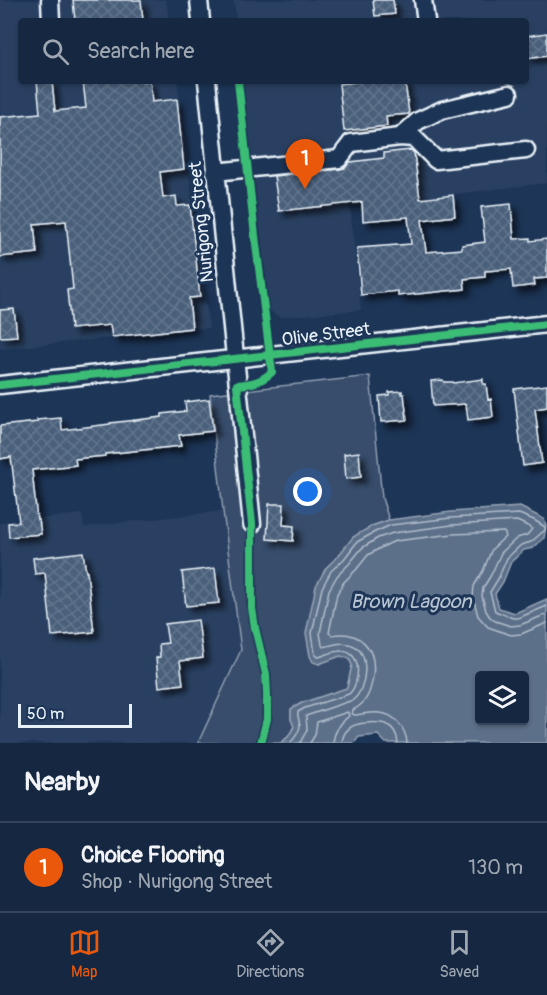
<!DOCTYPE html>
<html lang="en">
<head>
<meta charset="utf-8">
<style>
  :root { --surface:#162841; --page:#1f3048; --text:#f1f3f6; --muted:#9ea6b1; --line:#35445a; --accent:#ea580c }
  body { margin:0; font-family:Pangolin,sans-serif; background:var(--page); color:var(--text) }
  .controls { position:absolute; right:18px; bottom:18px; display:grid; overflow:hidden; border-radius:6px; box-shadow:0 2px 4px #0004 }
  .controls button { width:54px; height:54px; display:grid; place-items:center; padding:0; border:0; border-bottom:2px solid var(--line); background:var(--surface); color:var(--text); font:30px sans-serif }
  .scale { position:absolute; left:18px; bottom:15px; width:114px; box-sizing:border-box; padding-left:6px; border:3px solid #e8f1f8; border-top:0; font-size:16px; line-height:21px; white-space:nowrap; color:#e8f1f8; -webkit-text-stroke:4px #1d3557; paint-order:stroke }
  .you { position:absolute; left:308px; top:492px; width:21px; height:21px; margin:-15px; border:4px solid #fff; border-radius:50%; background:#1a73e8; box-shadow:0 0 0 9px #1a73e833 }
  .badge { display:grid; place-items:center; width:39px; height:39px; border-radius:50%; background:var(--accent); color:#fff; font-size:20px; font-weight:700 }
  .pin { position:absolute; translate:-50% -50px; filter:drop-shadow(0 2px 3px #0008) }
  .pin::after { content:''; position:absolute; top:32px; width:21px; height:18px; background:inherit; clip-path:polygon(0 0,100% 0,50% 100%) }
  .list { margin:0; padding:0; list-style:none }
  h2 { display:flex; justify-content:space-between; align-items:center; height:78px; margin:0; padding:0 24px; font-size:26px }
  h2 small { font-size:20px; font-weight:400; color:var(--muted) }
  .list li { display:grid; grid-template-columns:39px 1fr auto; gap:18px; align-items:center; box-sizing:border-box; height:90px; padding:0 24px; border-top:2px solid var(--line) }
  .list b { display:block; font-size:22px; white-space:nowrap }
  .list p { margin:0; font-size:20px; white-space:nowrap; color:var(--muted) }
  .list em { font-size:20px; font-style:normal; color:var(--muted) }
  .icon { flex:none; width:33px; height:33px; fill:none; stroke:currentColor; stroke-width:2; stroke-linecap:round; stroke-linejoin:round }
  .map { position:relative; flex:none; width:547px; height:743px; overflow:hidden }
  .search { position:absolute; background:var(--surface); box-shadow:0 2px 4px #0004; left:18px; right:18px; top:18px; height:66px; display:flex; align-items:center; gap:15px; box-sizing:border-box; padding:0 21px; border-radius:6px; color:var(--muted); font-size:22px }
  .sheet { height:168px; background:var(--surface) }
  nav { display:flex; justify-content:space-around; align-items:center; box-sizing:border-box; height:84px; border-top:2px solid var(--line); background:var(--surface); font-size:16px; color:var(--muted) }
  nav a { display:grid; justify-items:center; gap:3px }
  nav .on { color:var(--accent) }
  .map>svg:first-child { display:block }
  .built { fill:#2a4162 }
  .green { fill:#374d6c; stroke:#909fb2; stroke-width:1.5 }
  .water { fill:#5d7089; stroke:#95a4b5; stroke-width:1.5; fill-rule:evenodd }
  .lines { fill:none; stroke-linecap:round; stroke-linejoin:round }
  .shore { stroke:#b0bdcc; stroke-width:1.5 }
  .building { fill:url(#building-cross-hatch); stroke:#e8f1f8; stroke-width:1.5; filter:url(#shadow) }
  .minor-casing { stroke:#e8f1f8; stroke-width:21 }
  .minor { stroke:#1d3557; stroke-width:16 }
  .cycleway-casing { stroke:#1d3557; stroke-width:11 }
  .cycleway { stroke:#3abd76; stroke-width:8 }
  .labels { text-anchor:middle; stroke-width:6; stroke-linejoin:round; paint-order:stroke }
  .street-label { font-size:18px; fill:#e8f1f8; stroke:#1d3557 }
  .water-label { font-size:20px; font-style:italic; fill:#b7c4d1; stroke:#1d3557 }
</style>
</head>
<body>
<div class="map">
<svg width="547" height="743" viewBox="0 0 547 743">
  <defs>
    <pattern id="building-cross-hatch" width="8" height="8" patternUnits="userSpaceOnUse" patternTransform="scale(1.5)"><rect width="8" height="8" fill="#495e7a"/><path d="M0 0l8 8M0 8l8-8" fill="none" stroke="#63768e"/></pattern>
    <filter id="shadow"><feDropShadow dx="5.5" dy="5.5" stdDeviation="3" flood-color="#0009"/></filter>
  </defs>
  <rect width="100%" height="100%" fill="#1d3557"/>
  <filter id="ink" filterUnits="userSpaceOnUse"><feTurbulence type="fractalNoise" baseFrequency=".0167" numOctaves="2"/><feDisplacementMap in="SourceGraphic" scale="12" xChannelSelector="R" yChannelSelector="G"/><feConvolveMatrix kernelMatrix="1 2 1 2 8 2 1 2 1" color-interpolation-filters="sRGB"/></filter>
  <g filter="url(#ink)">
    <path class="built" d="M0,0H166L169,21H21V81H177L209,328L0,349Z
      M234,0H547V183L350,206L361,310L279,317L270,311L243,81H526V21H236Z
      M223,511L241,650L198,743H0V523L82,514L84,527Z"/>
    <path class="green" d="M370,376L382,498L389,520L372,526L326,568L319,664L340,656L349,658L352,665L347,688L302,703L291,709V719L294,726L288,737L282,741L284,743H198L241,650L223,511L210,394Z"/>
    <path class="water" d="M520,507L544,519L546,526L544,538L533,548L524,550L511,562L503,582L495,594L499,608L515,613L547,599V743H386L378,735L359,737L354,743H281L288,737L294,727L291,719V709L302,703L347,688L352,665L349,658L340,656L319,664L313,662L310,656L306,633L316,586L326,568L339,555L353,537L372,526L389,520L451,512ZM480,676H524V720H480Z"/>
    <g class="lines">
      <path class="shore" d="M290,743C294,739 299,732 300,726C300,721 297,718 298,712L305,708L349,694C360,684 363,652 342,651C334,650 325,656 318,657L315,654L312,633L322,588L331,571L344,559L357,542L375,532L391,525L451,518L519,514L534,520L545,527V530L531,542L521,545L507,558L498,579L490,592L495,611L513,618H518L547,606
        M300,743L307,730L306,716L353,700C366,690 372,652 352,645C341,641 334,645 323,647L322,645L320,633L329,590L337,576L349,564L362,548L378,538L393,533L452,525L517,521L530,527L532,529L527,535L517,538L501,553L491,575L483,588L482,596L486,611L490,617L495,621L511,626L520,625L547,614
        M310,743L315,735L317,722L348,712L349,716C340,723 334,731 333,743
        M342,743C343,729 353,724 365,723C382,721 396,723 398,743
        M407,743C406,729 395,714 380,713C372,712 363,714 355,715L352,714L353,710C367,703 371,691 373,676C377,648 360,630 332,635L329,633L337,594L344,582L356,570L368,555L382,547L395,541L453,534L504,532L506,536L492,549L483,571L474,586L473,597L478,616L488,627L511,635L521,634L547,623"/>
    </g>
    <path class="building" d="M73,0H141L143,21H75Z
      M373,0H393L395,14L375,16Z
      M547,33V56L526,59V36Z
      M37,81H52L55,111L86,108L83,81H150L152,102L177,99L184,169L160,172L163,198L176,196L177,206L190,205L200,297L189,298L192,328L112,337L110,325L71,329L67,290L73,289L66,221L34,224L37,253L0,257V117L40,113Z
      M366,81H405L409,114L386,116L387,126L344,131L339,84Z
      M411,150L414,153L420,199L453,195L455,216L422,220L426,252L462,249V245L485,242L481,207L511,204L514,239L530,238V241L547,239V278L534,279L535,285L513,288L511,269L485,271V277L464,279L465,289L398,296V291L361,295L357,248L411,244L408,217L363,221L362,202L279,211L274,176L340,169L345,168L350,162L384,158V153Z
      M14,309L17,336L0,337V310Z
      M483,379V384H486L488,400L491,399L493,417L468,420L466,404L433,406L431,381L443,380L444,382H453V383Z
      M547,385V407L535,409L542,463L523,466L514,389Z
      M402,391V394H404L407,420L381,422L379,396L389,395V392Z
      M209,399L213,431L179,435L181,446L105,454V456L75,459L76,465L32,470L37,520H39L41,534L9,537L8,523L19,522L11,457L0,459V426L38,422L37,420L61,418L62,430L110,424V423L162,417V414L186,411L185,402Z
      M359,452L361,477L346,479L344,454Z
      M269,504H284L283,525L294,526L293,541L267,539Z
      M83,552L86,572H87L94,632L52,636L45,573L35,574L33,558Z
      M215,568L219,603L186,606L182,572Z
      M198,620L203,658L180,661L183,684L159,687L156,658L160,657L159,644L168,643L165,624Z"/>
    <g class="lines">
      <g class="minor-casing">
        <path id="minor" d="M50,0L51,21
          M199,0L201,21
          M423,0L426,21
          M207,81L252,524
          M400,137L414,138L436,160L526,150
          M215,172L339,159L351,143L400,137L418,121L442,110L509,94
          M0,385L547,324"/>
      </g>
      <use href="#minor" class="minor"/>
      <g class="cycleway-casing">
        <path id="cycleway" d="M238,81L255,236L272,372C261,382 252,384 237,385L252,524V608L255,628L266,674L267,694V719L261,743
          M0,385L547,324"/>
      </g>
      <use href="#cycleway" class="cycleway"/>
    </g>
  </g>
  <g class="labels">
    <g class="street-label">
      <text transform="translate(201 222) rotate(-96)" y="6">Nurigong Street</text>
      <text transform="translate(326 334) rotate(-7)" y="6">Olive Street</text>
    </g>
    <g class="water-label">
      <text x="411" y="608">Brown Lagoon</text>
    </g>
  </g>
</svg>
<div class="controls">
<button><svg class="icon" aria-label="layers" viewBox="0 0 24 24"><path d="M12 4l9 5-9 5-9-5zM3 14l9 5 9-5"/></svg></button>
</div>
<div class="scale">50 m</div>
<div class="you"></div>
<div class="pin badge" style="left:305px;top:189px">1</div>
<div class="search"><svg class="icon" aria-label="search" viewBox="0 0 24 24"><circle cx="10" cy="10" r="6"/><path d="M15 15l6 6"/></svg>Search here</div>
</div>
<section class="sheet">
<h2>Nearby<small></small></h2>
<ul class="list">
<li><span class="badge">1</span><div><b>Choice Flooring</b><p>Shop · Nurigong Street</p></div><em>130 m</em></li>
</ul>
</section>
<nav>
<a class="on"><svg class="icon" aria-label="map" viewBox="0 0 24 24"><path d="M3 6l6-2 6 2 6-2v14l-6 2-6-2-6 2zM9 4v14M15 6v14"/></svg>Map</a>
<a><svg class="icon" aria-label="directions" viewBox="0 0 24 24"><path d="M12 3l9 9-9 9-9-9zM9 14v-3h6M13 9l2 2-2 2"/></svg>Directions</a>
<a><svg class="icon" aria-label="saved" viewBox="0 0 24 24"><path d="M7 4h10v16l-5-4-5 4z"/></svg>Saved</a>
</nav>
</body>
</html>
